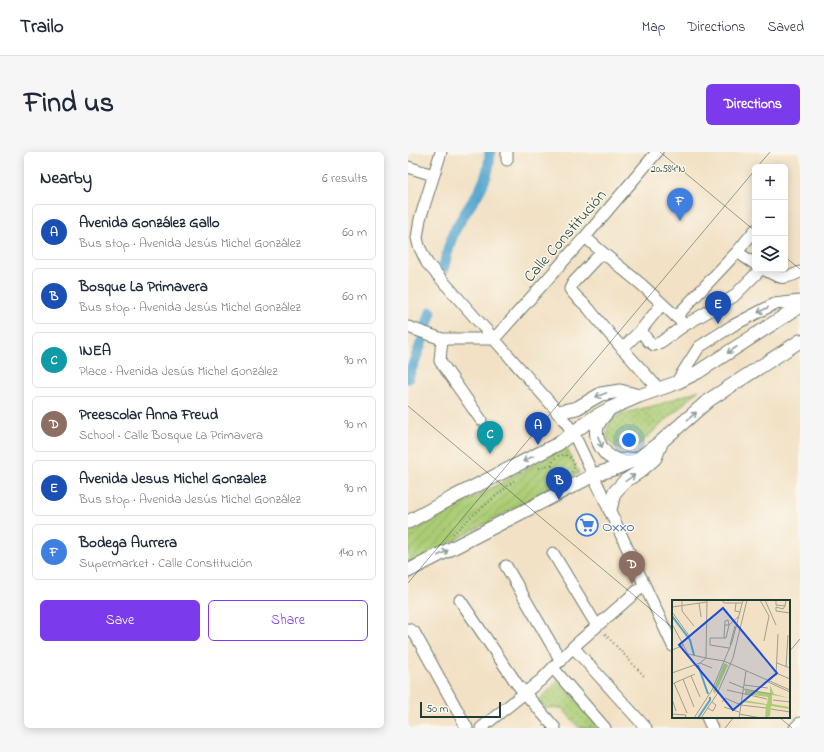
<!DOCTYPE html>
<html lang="en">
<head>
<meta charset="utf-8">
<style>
  :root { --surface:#fff; --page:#f6f6f7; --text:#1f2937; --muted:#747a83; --line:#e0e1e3; --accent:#7c3aed }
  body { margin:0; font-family:"Indie Flower",sans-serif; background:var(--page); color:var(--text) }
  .controls { position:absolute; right:12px; top:12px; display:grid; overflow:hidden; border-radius:6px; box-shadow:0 2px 10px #0003 }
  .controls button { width:36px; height:36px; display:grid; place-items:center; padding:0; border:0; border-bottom:1px solid var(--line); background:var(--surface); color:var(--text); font:20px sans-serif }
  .scale { position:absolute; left:12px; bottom:10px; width:81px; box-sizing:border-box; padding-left:4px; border:2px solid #1f3d34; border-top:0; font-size:11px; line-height:14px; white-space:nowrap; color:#1f3d34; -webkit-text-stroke:3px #fbf7ec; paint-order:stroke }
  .you { position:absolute; left:221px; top:288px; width:14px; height:14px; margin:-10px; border:3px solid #fff; border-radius:50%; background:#1a73e8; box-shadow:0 0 0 6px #1a73e833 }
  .badge { display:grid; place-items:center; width:26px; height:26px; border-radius:50%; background:var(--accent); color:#fff; font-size:13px; font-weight:700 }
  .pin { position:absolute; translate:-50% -33px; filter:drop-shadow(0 1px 2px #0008) }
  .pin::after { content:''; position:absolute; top:21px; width:14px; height:12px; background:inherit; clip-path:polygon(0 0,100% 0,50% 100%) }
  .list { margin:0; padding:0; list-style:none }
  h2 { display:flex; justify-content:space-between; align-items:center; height:52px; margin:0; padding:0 16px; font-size:17px }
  h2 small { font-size:13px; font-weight:400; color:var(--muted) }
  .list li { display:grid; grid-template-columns:26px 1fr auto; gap:12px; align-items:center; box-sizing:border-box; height:56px; margin:0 8px 8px; padding:0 8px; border:1px solid var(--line); border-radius:6px }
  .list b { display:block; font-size:15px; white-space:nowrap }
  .list p { margin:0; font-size:13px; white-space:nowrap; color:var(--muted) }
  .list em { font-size:13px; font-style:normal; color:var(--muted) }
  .actions { display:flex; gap:8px; padding:12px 16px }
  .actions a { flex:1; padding:9px 0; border:1px solid var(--accent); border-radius:6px; text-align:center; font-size:14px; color:var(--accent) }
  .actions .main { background:var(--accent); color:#fff }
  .icon { flex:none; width:22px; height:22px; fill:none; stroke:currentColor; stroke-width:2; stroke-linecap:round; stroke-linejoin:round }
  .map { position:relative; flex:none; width:392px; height:576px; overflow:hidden; border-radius:6px }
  header { display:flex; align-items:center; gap:24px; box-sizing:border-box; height:56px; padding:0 20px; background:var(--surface); border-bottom:1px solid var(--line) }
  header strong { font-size:19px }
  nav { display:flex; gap:22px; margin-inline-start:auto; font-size:14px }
  .intro { display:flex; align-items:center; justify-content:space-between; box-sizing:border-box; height:96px; padding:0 24px }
  h1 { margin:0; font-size:28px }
  .button { padding:10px 18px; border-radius:6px; background:var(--accent); color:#fff; font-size:14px; font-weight:700 }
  main { display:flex; gap:24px; padding:0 24px }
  aside { flex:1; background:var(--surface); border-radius:6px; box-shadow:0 2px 10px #0003 }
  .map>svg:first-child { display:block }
  .grass { fill:url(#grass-dots); stroke:#658454 }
  .garden { fill:url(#garden-furrows); stroke:#658454 }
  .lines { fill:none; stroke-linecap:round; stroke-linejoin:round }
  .canal { stroke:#52a4cd; stroke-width:11 }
  .minor-casing { stroke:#697667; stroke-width:13 }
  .major-casing { stroke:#697667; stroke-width:15 }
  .path { stroke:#697667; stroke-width:2; stroke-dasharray:1 3; stroke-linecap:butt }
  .minor { stroke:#fff; stroke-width:11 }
  .major { stroke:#fff; stroke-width:13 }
  .oneway { stroke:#8f9e9a }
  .ticks { fill:none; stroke:#1f3d34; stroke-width:1; stroke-opacity:0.45 }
  .labels { text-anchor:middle; stroke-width:3; stroke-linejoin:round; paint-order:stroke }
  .street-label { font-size:16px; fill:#1f3d34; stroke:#fbf7ec }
  .shop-label { font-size:16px; fill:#366cbe; stroke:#fbf7ec; text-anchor:start }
  .inset-river { fill:none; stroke:#52a4cd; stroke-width:2 }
  .inset-road { fill:none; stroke:#9e9f8b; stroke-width:1 }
  .view { fill:#1d4ed8; fill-opacity:0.15; stroke:#1d4ed8; stroke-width:2 }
  .inset-edge { fill:none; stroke:#1f3d34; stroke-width:2 }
  .ticks-label { font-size:10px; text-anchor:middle; fill:#1f3d34; stroke:#fbf7ec; stroke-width:3; stroke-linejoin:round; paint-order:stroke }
</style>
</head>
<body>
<header>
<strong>Trailo</strong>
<nav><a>Map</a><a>Directions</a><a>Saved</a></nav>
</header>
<div class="intro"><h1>Find us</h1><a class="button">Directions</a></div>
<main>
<aside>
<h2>Nearby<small>6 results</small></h2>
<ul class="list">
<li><span class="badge" style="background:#1a4fb4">A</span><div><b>Avenida González Gallo</b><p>Bus stop · Avenida Jesús Michel González</p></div><em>60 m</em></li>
<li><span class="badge" style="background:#1a4fb4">B</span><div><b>Bosque La Primavera</b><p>Bus stop · Avenida Jesús Michel González</p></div><em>60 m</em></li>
<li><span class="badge" style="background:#0f9aa8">C</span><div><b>INEA</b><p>Place · Avenida Jesús Michel González</p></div><em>90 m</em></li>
<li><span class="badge" style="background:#8d6e63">D</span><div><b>Preescolar Anna Freud</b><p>School · Calle Bosque La Primavera</p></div><em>90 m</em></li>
<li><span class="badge" style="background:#1a4fb4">E</span><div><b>Avenida Jesus Michel Gonzalez</b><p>Bus stop · Avenida Jesús Michel González</p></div><em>90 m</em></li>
<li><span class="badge" style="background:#3f7fe0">F</span><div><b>Bodega Aurrera</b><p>Supermarket · Calle Constitución</p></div><em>140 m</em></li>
</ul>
<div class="actions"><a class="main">Save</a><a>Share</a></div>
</aside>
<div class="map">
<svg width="392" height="576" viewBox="0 0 392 576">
  <defs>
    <pattern id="grass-dots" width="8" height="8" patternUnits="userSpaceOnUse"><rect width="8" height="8" fill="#abcc74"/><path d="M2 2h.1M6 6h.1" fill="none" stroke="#8ba760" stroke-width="1.8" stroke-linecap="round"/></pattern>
    <pattern id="garden-furrows" width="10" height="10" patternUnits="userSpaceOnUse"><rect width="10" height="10" fill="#abcc74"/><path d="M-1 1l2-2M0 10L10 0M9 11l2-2" fill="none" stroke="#8ba760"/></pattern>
  </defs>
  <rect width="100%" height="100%" fill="#fbf7ec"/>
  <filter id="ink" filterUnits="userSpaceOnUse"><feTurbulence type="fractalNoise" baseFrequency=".025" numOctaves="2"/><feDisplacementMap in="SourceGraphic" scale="8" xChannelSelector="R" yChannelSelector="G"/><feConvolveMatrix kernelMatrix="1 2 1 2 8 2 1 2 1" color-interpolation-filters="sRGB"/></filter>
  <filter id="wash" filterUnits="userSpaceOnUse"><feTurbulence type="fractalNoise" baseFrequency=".012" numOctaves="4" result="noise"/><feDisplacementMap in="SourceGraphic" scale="16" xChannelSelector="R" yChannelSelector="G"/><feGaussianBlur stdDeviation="0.9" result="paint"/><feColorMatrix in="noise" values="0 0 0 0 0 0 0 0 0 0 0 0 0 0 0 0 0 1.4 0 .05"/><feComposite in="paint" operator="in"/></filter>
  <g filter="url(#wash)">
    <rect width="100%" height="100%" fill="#f2e1c5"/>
    <path class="grass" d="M291,238L226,297C199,304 188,273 213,262L252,252Z
      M150,528L193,576H171L154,556H137L131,548Z"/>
    <path class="garden" d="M158,295L171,321L14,406L0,411V382Z"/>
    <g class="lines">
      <path class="canal" d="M35,117C39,104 41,90 47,78C62,49 81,36 82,0
        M19,172L23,160
        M0,226L14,189"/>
    </g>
  </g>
  <g filter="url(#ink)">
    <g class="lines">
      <g class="minor-casing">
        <path id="minor" d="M33,0L12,67L9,86L11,94L19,111L86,187L177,85L249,0
          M99,8V0
          M0,15L25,23
          M177,85L194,100
          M329,100L347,112
          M355,117C372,126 373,129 392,120
          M268,165L329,100L347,78
          M0,175L34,187H86L150,260L165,280L265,494
          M233,178L240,189L246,193L253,190L277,173
          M34,187L32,209L73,268
          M214,197L233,178L254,152
          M268,231L291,195L324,174L366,152L392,149
          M251,237C227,211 203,185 181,157C175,150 167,145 162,137L165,131L194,100L234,133L277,173L325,145L353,117
          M145,401L189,474
          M98,414L153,509
          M52,448L109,532L147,576
          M0,477L6,480L59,576
          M165,495L238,576
          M145,516L197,576
          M299,565L304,576
          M73,576L133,528L165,495L236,433
          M387,576L392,571"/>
      </g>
      <g class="major-casing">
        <path id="major" d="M200,259C196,264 191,268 189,275C186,287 196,305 209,308C213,309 217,308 222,307
          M150,260L169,256L193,242L212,239L231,244
          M202,358L206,341L217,329L231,320L247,306L254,289
          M0,370L44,346L150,292L185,266L203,256L231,244L268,231L290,220L392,154
          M0,419L186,323L208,316L231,306L254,289L301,248L392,189"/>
      </g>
      <path class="path" d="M144 314a11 11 0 1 1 22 0a11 11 0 1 1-22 0Z
        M131,316L145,312
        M45,382L62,366L108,327
        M197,482L236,524"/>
      <use href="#minor" class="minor"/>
      <use href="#major" class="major"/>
    </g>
    <defs><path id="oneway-shaft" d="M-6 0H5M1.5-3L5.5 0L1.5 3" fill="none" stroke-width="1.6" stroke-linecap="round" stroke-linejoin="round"/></defs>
    <g class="oneway">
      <use href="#oneway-shaft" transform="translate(355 158) rotate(153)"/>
      <use href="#oneway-shaft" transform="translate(324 198) rotate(147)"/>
      <use href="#oneway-shaft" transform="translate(193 243) rotate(159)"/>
      <use href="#oneway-shaft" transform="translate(284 264) rotate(-41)"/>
      <use href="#oneway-shaft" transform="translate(192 290) rotate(70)"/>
      <use href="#oneway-shaft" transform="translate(120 307) rotate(153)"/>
      <use href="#oneway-shaft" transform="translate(222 326) rotate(-34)"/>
      <use href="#oneway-shaft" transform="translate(35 401) rotate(-27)"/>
    </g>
  </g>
  <path class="ticks" d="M252,0L347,79M349,15L362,0M377,105L392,117M0,254L265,476M0,431L347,18M381,500L392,487M371,565L384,576M317,576L326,565"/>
  <defs>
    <g id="supermarket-ring" transform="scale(1.15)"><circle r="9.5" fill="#fbf7ec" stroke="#3f7fe0" stroke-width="1.5"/><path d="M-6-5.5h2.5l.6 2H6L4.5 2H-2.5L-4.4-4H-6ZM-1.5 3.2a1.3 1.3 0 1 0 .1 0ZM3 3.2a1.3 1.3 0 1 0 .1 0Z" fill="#3f7fe0"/></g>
  </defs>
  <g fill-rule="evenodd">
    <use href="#supermarket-ring" x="179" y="373"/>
  </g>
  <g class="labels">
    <g class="street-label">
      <text transform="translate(156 83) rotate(-49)" y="6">Calle Constitución</text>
    </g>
    <g class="shop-label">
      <text x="194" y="379">Oxxo</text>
    </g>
  </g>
  <g transform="translate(264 448)">
    <rect width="118" height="118" fill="#f2e1c5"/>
    <path d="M98,85L102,94L118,98L100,95V104L118,107V109L99,106L98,116L93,118L94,105L70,102L71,100L95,104L96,97L73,94V90L98,93Z" fill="#abcc74"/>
    <path d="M52,63L56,65L43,94L41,91Z" fill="#abcc74"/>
    <path class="inset-river" d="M0,16L18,40L22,55M26,65L36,94M26,118L38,100V97"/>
    <path class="inset-road" d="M10,0V11L22,26M50,0L52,3H70M88,0L97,16L92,41M93,0L104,25M104,0V5L113,6L114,0M27,3L29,17M64,3L63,11L68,12M113,6L111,9L104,7V11L118,13M0,7L35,2M0,12L18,37M0,24L16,54L34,58L35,0M52,38L53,21L56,20L57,25H53M58,45L63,26M57,48L38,45V38H54L57,25L66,17M0,50L12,45M28,63L40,68M105,63L118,68M114,67L116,35M0,73L28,63L34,58L52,61L118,90M104,73L118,79M19,76L28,97M104,76L106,34M11,79L22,107M57,82L72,88M96,82L118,92M2,83L15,113M0,84L23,74M72,85L96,88M72,89L99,94M55,90L95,99M0,99L4,111M101,100L118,102M50,102L53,98L69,105L94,108M52,107L67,112M35,108L41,111L44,105L40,102M99,109L118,112M0,114L14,115L13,118M67,114L89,118M22,118L40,90L60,42L71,0M29,118L45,94L61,58L75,0M67,118L74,71"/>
    <path class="view" d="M51,8L105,73L61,110L7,45Z"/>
    <rect width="118" height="118" class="inset-edge"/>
  </g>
  <g class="ticks-label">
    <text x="260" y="20">20.584°N</text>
  </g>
</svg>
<div class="controls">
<button>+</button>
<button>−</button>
<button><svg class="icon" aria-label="layers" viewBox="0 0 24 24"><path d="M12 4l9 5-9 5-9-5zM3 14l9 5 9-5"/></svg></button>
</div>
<div class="scale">50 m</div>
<div class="you"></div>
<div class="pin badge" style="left:130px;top:293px;background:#1a4fb4">A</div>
<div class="pin badge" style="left:151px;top:348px;background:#1a4fb4">B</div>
<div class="pin badge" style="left:82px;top:302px;background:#0f9aa8">C</div>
<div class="pin badge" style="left:224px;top:432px;background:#8d6e63">D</div>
<div class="pin badge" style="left:310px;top:172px;background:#1a4fb4">E</div>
<div class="pin badge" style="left:272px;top:69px;background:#3f7fe0">F</div>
</div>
</main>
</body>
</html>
